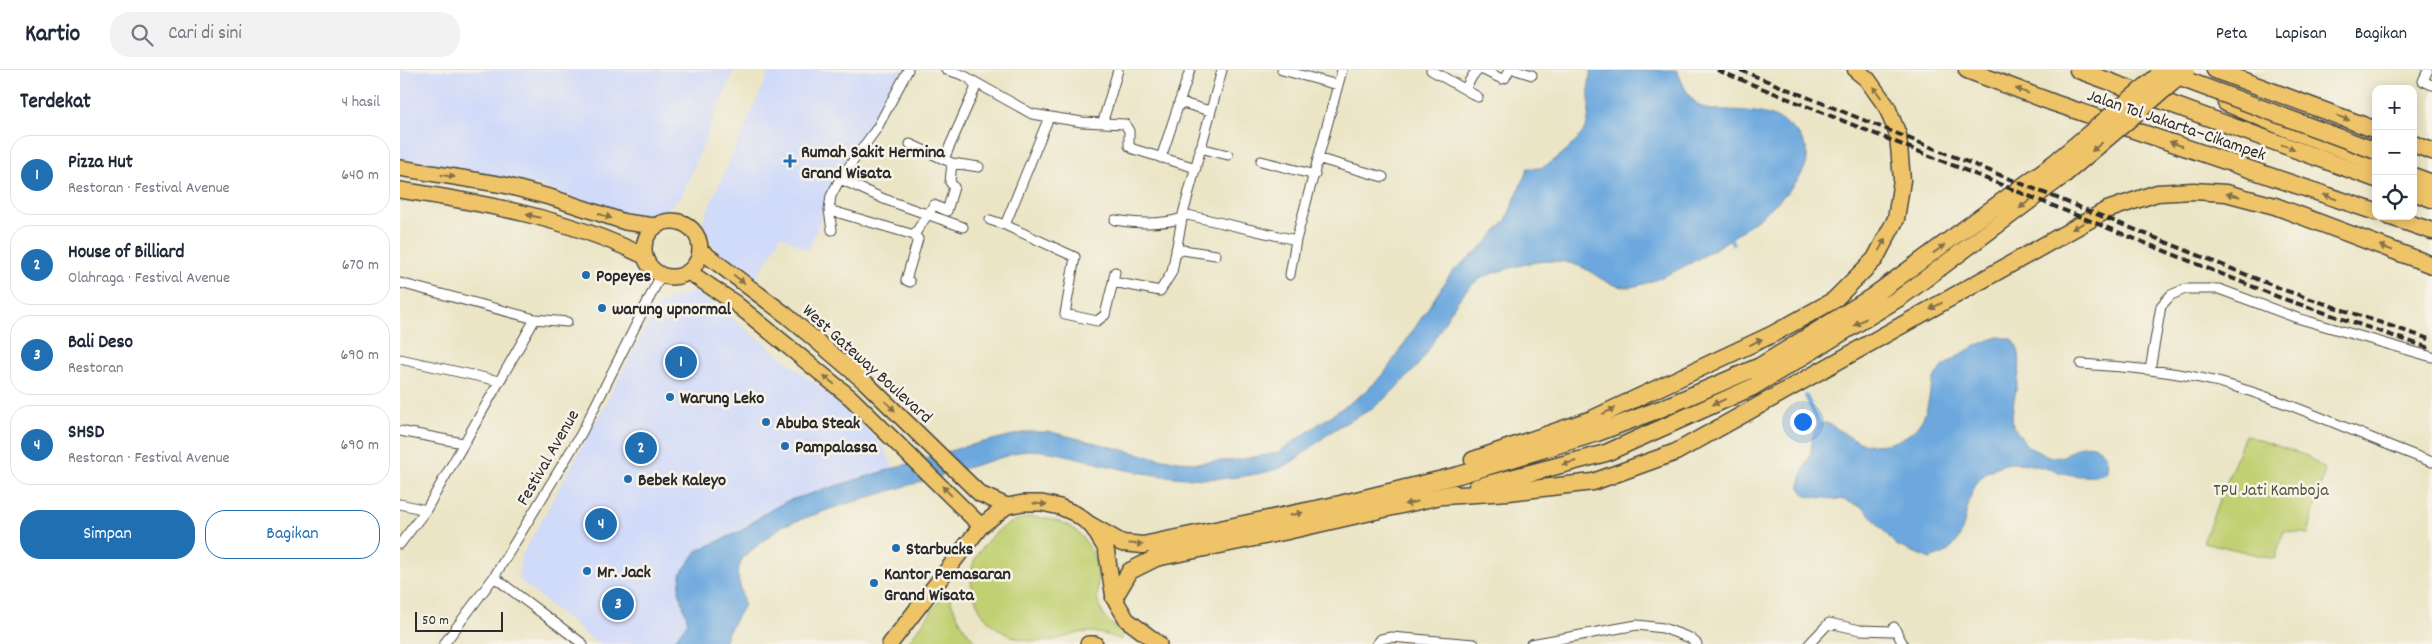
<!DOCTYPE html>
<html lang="id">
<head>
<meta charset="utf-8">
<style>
  :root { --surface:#fff; --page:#f2f2f3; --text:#1f2937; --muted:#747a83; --line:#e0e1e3; --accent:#1f6fb2 }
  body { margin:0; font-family:Dekko,sans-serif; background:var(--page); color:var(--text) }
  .controls { position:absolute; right:15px; top:15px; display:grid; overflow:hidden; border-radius:10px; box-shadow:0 2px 12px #0003 }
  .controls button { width:45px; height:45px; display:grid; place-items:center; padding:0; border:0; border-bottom:1px solid var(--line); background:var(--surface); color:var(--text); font:25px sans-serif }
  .scale { position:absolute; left:15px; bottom:12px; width:88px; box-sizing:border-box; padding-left:5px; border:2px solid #2b2b2b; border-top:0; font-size:14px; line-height:18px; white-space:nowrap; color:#2b2b2b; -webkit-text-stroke:4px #f7f3e8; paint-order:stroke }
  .you { position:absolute; left:1402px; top:351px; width:18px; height:18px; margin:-12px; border:4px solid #fff; border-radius:50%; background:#1a73e8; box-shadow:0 0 0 8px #1a73e833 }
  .badge { display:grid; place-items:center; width:32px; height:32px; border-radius:50%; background:var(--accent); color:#fff; font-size:16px; font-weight:700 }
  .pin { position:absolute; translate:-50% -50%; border:2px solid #fff; box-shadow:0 1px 5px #0006 }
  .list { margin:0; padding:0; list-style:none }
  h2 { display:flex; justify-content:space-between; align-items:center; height:65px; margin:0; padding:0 20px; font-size:21px }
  h2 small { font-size:16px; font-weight:400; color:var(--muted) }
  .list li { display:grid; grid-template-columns:32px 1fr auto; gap:15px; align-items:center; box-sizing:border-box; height:80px; margin:0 10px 10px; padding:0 10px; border:1px solid var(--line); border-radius:20px }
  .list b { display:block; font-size:19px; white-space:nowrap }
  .list p { margin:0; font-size:16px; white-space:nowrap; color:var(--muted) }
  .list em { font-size:16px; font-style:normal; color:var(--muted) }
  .actions { display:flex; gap:10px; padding:15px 20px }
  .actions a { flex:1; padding:11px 0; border:1px solid var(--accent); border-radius:20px; text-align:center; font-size:18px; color:var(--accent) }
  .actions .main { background:var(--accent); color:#fff }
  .icon { flex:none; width:28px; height:28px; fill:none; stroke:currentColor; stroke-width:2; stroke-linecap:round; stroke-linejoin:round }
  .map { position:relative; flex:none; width:2032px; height:574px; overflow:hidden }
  header { display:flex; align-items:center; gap:30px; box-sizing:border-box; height:70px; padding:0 25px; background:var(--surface); border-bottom:1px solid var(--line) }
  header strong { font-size:24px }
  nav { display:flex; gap:28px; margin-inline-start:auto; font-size:18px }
  .search { width:350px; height:45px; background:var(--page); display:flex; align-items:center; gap:12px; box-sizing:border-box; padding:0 18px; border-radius:20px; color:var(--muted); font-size:19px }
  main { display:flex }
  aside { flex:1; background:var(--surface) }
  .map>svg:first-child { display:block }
  .built { fill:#d0daf9 }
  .green { fill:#c1d072; stroke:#767e4e }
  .water { fill:#6ca8de; stroke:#4c6a84 }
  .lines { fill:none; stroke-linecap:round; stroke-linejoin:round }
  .stream { stroke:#6ca8de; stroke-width:4 }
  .minor-casing { stroke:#484742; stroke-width:11 }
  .primary-casing { stroke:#484742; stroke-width:18 }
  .motorway-casing { stroke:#484742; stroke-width:19 }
  .minor { stroke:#fff; stroke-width:9 }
  .primary { stroke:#efc469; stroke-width:15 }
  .motorway { stroke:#efc469; stroke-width:16 }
  .rail { stroke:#2b2b2b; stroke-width:4; stroke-dasharray:8 4; stroke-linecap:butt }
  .motorway-bridge-casing { stroke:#484742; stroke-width:19; stroke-linecap:butt }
  .motorway-bridge { stroke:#efc469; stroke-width:16 }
  .oneway { fill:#837047 }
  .poi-dot { fill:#1f6fb2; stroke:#f7f3e8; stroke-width:2 }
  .labels { text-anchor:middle; stroke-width:5; stroke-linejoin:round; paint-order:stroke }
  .street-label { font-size:18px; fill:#2b2b2b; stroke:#f7f3e8 }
  .poi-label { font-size:18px; font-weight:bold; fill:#2b2b2b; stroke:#f7f3e8; text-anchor:start }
  .park-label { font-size:18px; fill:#50543d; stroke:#f7f3e8 }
</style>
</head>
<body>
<header>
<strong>Kartio</strong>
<div class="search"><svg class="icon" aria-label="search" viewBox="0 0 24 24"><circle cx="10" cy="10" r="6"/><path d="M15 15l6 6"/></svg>Cari di sini</div>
<nav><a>Peta</a><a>Lapisan</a><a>Bagikan</a></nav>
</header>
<main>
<aside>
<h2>Terdekat<small>4 hasil</small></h2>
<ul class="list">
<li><span class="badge">1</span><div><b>Pizza Hut</b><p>Restoran · Festival Avenue</p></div><em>640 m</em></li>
<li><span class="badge">2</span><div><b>House of Billiard</b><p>Olahraga · Festival Avenue</p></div><em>670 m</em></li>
<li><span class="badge">3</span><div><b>Bali Deso</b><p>Restoran</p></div><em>690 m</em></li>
<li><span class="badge">4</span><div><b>SHSD</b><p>Restoran · Festival Avenue</p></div><em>690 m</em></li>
</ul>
<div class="actions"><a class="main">Simpan</a><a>Bagikan</a></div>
</aside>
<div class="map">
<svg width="2032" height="574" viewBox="0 0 2032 574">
  <rect width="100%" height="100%" fill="#f7f3e8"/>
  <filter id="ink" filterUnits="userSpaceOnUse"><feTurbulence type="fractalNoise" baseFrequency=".02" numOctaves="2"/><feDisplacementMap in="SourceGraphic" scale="10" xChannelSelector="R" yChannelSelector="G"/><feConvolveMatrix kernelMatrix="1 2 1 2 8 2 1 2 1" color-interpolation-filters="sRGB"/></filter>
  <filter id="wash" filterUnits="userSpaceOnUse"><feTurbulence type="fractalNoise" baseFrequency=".0096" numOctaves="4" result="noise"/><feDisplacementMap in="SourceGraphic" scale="20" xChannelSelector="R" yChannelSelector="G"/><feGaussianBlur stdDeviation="1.12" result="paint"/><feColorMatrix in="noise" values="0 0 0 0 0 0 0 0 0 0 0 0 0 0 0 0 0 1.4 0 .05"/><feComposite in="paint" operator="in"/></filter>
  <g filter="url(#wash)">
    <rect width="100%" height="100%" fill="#ebe5c6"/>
    <path class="built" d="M0,0H334L282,126L268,138L251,146H231L142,117L0,89Z
      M370,0H503L469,61L429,120L424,142L408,181L381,165L372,183L354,210L319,185L302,153Z
      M296,220L455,345L482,376L494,398L387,431L365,443L341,461L297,481L281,503L279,521L288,552L272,574H198L118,509L121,487L202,341L258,233Z"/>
    <path class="green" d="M1845,365L1907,386L1925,399L1908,464L1884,461L1875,489L1803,472Z
      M628,447C665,447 689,461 697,500C700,512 695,523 699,535C703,549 713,556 724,564L721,570C711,566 699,562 688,562C674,562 661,570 647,571C616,574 584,558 575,528C569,510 569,496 580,481C593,462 605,453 628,447Z
      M547,521C554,540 562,560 578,574H507Z"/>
    <path class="water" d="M1191,0H1277C1283,15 1289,32 1306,39C1312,41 1321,39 1328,40C1353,41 1375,42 1394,60C1403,68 1408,78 1407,89C1405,129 1264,220 1224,217C1211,216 1200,208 1189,201C1163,185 1132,191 1104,200C1095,202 1081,207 1074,213C1051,232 1036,272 1018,295C1005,310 989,326 974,337C960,347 944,352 931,362C917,372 892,395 877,399C822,415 767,409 713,397C683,390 657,380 626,380L433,438L382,456L343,487L337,503L344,535L327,564L324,574H272L288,552L279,521L281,503L297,481L341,461L365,443L387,431L563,377L626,362H651L756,388L794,393L838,390L877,383L964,323L984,304L1052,202L1084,175L1106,150L1128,98C1133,98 1139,99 1143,97C1156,91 1184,67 1187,54C1192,36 1186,18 1191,0Z
      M1599,267L1612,269C1631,289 1608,330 1613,355C1614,359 1619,364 1622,368C1624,371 1625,375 1629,377C1636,381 1649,388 1658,387C1669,386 1673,378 1682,376C1700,372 1712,387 1706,403C1669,416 1633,385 1602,395C1555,410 1576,462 1548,481C1543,485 1536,486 1530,489L1496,475L1464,438L1444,430L1406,426L1400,418C1399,405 1405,400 1409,388C1414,376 1409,365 1419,354L1426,353C1440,358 1452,372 1467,374C1492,378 1518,365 1526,341C1530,329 1530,310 1539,301C1551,288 1582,271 1599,267Z"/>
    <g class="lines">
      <path class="stream" d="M1331,170L1333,174
        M1406,326L1419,354"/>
    </g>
  </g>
  <g filter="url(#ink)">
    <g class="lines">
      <g class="minor-casing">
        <path id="minor" d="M882,0L938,15
          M1031,0L1078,27
          M1083,0L1102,9L1105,8L1109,0
          M1116,0L1132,5
          M2028,0L2023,11L2032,15
          M573,11L632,44L682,52L725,54L729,61V76L733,79L796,98
          M1065,19L1073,5L1079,0
          M779,32L810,41
          M649,47L605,155L675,187L665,244L697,251L705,245L713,212
          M703,51L718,0
          M510,74L552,93L579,97
          M800,78L828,85
          M761,88L790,0
          M544,89L575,19C575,6 556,3 546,0
          M920,89L983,107
          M861,91L915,105
          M440,109L484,129L563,157
          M429,140L514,165L534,135L547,141L554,117L550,112L552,93
          M783,144L896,170
          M590,150L605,155
          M715,150C738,154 760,155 783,148
          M432,160L429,140L431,126L440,109L477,58L508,0
          M776,179L816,185
          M715,202L713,212L760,221L772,202L783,144L822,0
          M890,205L896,170L942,0
          M510,212L506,210L518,169L514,165
          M0,213L135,249L167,252
          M0,289L99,311
          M1681,294C1727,297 1773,301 1818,312C1891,331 1961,366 2032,392
          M1750,300L1761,236L1771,225L1785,219H1819L1897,248L2032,287
          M0,361L63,373
          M0,434L26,440
          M0,474L26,440L135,249
          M94,507L183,574
          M44,574L94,507L181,364L261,205
          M977,574L981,569L991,567L1074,574
          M1131,574L1237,555L1263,558L1290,568L1297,574
          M1409,574L1429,553L1460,560L1492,561L1494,557L1503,574"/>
      </g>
      <g class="primary-casing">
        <path id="primary" d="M0,98L104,115L153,128L225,152L255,156
          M0,120C83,133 168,148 244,186
          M244 179a28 28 0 1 1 56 0a28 28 0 1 1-56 0Z
          M300,180L386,245L465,312L580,424L607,436
          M289,202L335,233L451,328L581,456
          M490,574L581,456L607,436L623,433H642L660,437L676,444L692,456L706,479L714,528L727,550L759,574
          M688,574H695"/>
      </g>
      <g class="motorway-casing">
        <path id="motorway" d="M1567,0L1654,33L1976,142
          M1678,0L1976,109
          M1815,0L1976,60
          M1826,33L1885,58L1976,92
          M2013,74L2032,81
          M2013,106L2032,113
          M2013,122L2032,129
          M1988,146L2032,161
          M1073,390L1192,349L1373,264L1434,230L1475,189L1496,149L1502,110L1498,65L1487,37L1467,9L1456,0
          M1077,417L1206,383L1353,317L1501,227L1664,105
          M1043,426L1109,422L1193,412L1276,382L1707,140L1757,123L1793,121L1826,123L1875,136L2032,195
          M692,456L722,473L743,475L940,434L1059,405L1197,363L1260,339L1360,296L1473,226L1653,94
          M714,528L730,501L756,488L883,462L1054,423"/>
      </g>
      <use href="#minor" class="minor"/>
      <use href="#primary" class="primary"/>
      <use href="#motorway" class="motorway"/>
      <path class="rail" d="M1317,0L1881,228L2032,279
        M1340,0L1884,220L2032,270"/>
      <g class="motorway-bridge-casing">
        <path id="motorway-bridge" d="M1759,0L1976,81
          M1653,94L1765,0
          M1664,105L1786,1"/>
      </g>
      <use href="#motorway-bridge" class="motorway-bridge"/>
    </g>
    <defs><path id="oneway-solid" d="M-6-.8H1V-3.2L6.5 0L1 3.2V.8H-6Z" transform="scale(1.25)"/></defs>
    <g class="oneway">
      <use href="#oneway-solid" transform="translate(1622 21) rotate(-159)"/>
      <use href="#oneway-solid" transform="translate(1477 22) rotate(-126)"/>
      <use href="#oneway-solid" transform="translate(1943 48) rotate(20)"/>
      <use href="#oneway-solid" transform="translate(1776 74) rotate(-161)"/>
      <use href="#oneway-solid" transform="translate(1697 77) rotate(140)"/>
      <use href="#oneway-solid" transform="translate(1888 77) rotate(20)"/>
      <use href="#oneway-solid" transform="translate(48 106) rotate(9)"/>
      <use href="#oneway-solid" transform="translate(1833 125) rotate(-167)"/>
      <use href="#oneway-solid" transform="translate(1930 127) rotate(-161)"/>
      <use href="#oneway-solid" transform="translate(1625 134) rotate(143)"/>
      <use href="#oneway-solid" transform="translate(133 146) rotate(-167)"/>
      <use href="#oneway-solid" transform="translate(205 146) rotate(19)"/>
      <use href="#oneway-solid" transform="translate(1678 156) rotate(151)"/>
      <use href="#oneway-solid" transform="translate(1482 175) rotate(-62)"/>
      <use href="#oneway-solid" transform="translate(1986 178) rotate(-159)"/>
      <use href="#oneway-solid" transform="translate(1539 179) rotate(-36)"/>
      <use href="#oneway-solid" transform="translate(339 209) rotate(37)"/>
      <use href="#oneway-solid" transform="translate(1536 236) rotate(151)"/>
      <use href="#oneway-solid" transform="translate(1460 252) rotate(149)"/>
      <use href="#oneway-solid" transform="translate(1356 272) rotate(-26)"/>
      <use href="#oneway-solid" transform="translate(429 310) rotate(-141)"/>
      <use href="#oneway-solid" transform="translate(1319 332) rotate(156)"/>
      <use href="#oneway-solid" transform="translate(490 336) rotate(44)"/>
      <use href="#oneway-solid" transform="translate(1209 341) rotate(-25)"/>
      <use href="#oneway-solid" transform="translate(1169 393) rotate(165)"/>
      <use href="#oneway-solid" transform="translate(547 421) rotate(-134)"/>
      <use href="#oneway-solid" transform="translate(1011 433) rotate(167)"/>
      <use href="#oneway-solid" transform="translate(640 434) rotate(6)"/>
      <use href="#oneway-solid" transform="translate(896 444) rotate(-12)"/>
      <use href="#oneway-solid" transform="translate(736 474) rotate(3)"/>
    </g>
  </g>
  <g class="poi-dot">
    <path d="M387.5 83.5h5v5h5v5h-5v5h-5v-5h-5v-5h5z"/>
    <circle cx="186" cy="205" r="5"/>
    <circle cx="202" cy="238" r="5"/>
    <circle cx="270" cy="327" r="5"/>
    <circle cx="366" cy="352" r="5"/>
    <circle cx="385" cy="376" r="5"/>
    <circle cx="228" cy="409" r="5"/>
    <circle cx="496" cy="478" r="5"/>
    <circle cx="187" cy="501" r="5"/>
    <circle cx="474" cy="513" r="5"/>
  </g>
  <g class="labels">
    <g class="street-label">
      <text transform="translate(1777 54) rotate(19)" y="6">Jalan Tol Jakarta–Cikampek</text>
      <text transform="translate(468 293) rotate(42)" y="6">West Gateway Boulevard</text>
      <text transform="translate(147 387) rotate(-60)" y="6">Festival Avenue</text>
    </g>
    <g class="poi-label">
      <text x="401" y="87">Rumah Sakit Hermina<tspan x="401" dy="21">Grand Wisata</tspan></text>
      <text x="196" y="211">Popeyes</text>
      <text x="212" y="244">warung upnormal</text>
      <text x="280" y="333">Warung Leko</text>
      <text x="376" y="358">Abuba Steak</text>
      <text x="395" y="382">Pampalassa</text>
      <text x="238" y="415">Bebek Kaleyo</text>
      <text x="506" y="484">Starbucks</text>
      <text x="197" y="507">Mr. Jack</text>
      <text x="484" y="509">Kantor Pemasaran<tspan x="484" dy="21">Grand Wisata</tspan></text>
    </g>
    <g class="park-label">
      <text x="1871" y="425">TPU Jati Kamboja</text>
    </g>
  </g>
</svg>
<div class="controls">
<button>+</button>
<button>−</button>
<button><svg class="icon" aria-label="locate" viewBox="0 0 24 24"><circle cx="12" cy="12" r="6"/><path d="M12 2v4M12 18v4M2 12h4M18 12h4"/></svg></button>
</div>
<div class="scale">50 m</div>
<div class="you"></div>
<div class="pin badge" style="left:281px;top:292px">1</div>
<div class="pin badge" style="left:241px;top:378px">2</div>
<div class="pin badge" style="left:218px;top:534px">3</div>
<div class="pin badge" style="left:201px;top:454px">4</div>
</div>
</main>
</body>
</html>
